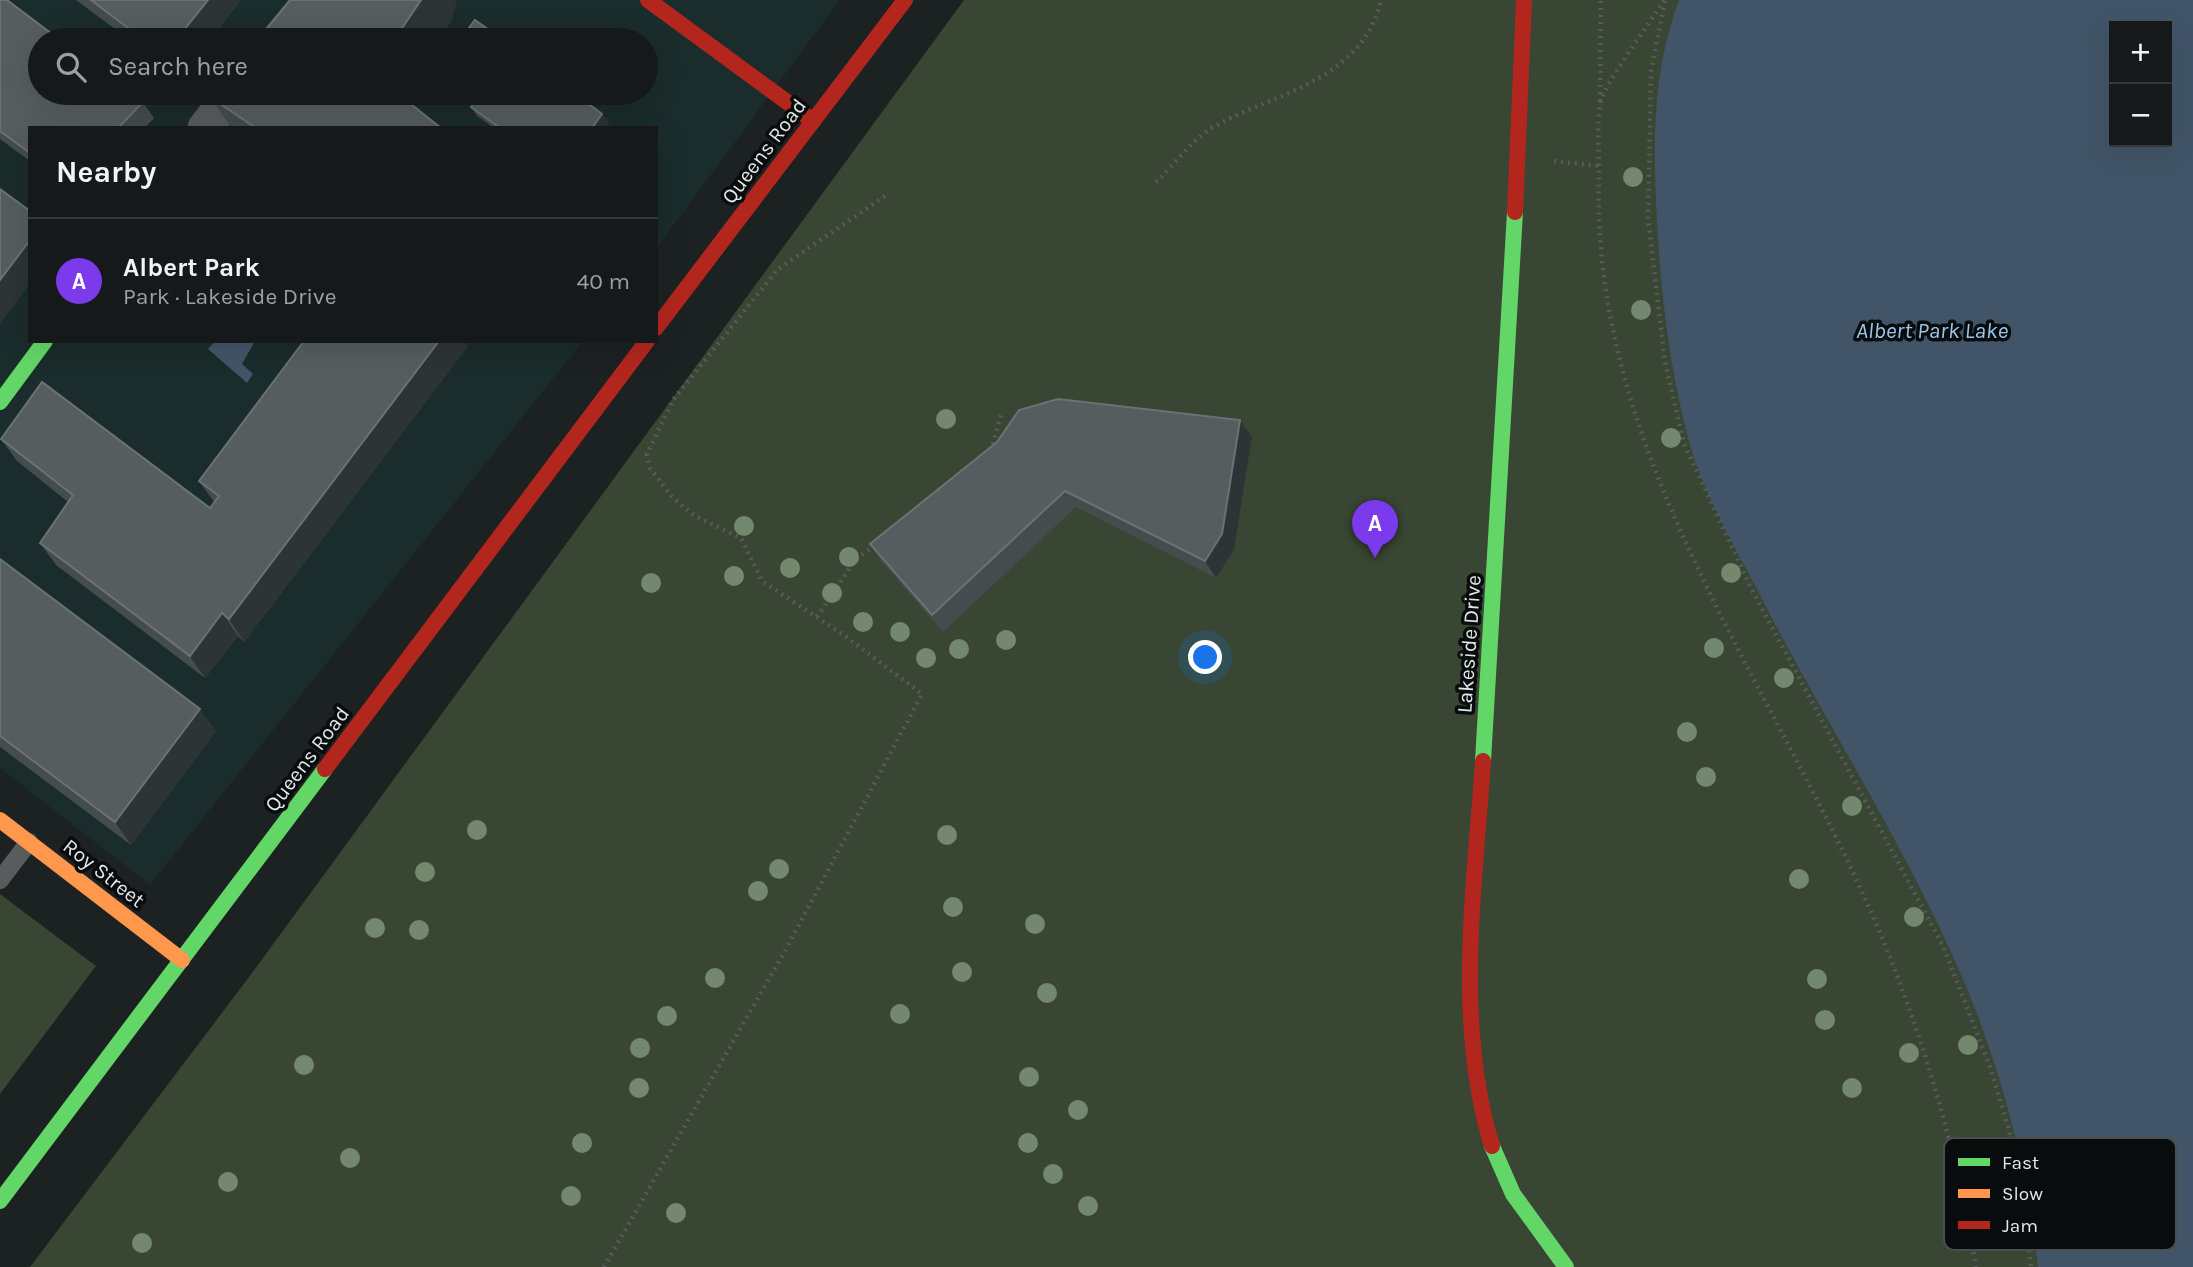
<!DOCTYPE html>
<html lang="en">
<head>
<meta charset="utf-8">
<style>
  :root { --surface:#151919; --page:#1e2222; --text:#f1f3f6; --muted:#9da0a2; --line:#343838; --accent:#7c3aed }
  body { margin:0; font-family:Karla,sans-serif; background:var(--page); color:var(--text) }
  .controls { position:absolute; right:21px; top:21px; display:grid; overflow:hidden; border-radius:0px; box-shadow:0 7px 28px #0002 }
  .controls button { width:63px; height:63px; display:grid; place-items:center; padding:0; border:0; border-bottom:2px solid var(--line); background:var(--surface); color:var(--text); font:35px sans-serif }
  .you { position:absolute; left:1206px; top:658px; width:24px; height:24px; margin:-18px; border:5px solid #fff; border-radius:50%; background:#1a73e8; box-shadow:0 0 0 10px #1a73e833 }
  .badge { display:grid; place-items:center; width:46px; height:46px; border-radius:50%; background:var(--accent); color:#fff; font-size:23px; font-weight:700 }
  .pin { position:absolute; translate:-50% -58px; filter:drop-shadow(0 2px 4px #0008) }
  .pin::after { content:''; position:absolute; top:37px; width:24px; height:21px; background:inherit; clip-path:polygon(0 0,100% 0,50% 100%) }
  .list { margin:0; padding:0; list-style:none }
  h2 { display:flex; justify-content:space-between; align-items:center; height:91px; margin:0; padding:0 28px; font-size:30px }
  h2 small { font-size:23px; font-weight:400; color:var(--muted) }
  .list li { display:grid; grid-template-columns:46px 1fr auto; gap:21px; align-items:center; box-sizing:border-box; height:126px; padding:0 28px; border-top:2px solid var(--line) }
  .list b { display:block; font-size:26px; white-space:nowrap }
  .list p { margin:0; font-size:23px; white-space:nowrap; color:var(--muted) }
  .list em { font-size:23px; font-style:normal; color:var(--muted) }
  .icon { flex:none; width:38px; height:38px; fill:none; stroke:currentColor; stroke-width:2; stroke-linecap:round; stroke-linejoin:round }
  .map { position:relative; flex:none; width:2193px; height:1267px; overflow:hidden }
  .search { position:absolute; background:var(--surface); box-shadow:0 7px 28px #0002; left:28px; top:28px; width:630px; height:77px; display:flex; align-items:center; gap:18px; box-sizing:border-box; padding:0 24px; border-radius:38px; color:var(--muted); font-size:26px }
  .panel { position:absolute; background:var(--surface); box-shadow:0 7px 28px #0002; left:28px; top:126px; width:630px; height:217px; border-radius:0px }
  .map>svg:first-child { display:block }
  .built { fill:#1a2c2b; fill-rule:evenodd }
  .green { fill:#394633; fill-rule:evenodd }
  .water { fill:#425568; fill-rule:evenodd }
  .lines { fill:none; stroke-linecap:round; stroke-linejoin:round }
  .path { stroke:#585b5b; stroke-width:4.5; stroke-dasharray:2 5; stroke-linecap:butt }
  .lane { stroke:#585c5c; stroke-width:18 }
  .street { stroke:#585c5c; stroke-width:35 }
  .fast { stroke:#63d668; stroke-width:16 }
  .slow { stroke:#ff974d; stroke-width:16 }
  .jam { stroke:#b3261e; stroke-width:16 }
  .tree { fill:#73886e }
  .wall { fill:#444c4e }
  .shaded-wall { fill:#2d3435 }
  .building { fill:#555d5e; stroke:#6b7274; stroke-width:2 }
  .labels { text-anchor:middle; stroke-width:7; stroke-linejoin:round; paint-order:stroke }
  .street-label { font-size:21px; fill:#e1e8e8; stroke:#080c0c }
  .water-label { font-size:23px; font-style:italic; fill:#9cc4ed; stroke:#080c0c }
  .key { fill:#080c0c; stroke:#494e4e; stroke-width:2 }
  .key-label { font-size:19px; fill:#e1e8e8 }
</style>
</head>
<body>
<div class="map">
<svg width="2193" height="1267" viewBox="0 0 2193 1267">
  <rect width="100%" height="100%" fill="#1c2121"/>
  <path class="built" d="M0,0H840L656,249V128H30V341H583L150,885L0,768ZM40,40H646V93H40Z"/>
  <path class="green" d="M964,0H2193V1267H30L252,973ZM2114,26H2167V142H2114Z
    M0,894L96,966L0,1094Z"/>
  <path class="water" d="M1679,0H2193V1267H2038C2027,1168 2002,1071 1963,979C1906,846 1826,724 1760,595C1738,553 1704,493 1691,448C1670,374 1661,297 1657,221C1653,144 1652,73 1679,0ZM2114,26H2167V142H2114Z
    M215,341H255L242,364L253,374L247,383L208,349Z"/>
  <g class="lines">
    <path class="path" d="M1664,0C1651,22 1603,85 1600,104C1597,126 1599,151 1599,173C1590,429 1743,643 1849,864C1911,993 1952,1127 1976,1267
      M1665,1L1651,71L1648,218L1665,362L1684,444L1752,590L1944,948L1990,1067L2008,1126L2023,1200L2031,1267
      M1600,101L1601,0
      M1554,161L1599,166
      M1156,182C1174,165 1193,138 1215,126C1277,92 1362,81 1381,0
      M991,451L1002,411
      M817,617L855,560L875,545
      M604,1267L786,949L922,694L845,636L762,581L741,538L695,516L673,498L650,468L647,454L673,400L778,269L888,194"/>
    <path class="lane" d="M0,880L29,842"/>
    <path class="street" d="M205,128L232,93"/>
    <path class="fast" d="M0,402L45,341
      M1483,761L1515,212
      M1492,1146L1513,1194L1566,1267
      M0,1201L325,769"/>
    <path class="slow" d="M0,820L182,960"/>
    <path class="jam" d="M648,0L813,121
      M1515,212L1524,0
      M656,328L905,0
      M1483,761C1475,886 1454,1023 1492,1146
      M325,769L647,341"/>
  </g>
  <g class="tree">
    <circle cx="1633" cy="177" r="10"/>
    <circle cx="1641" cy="310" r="10"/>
    <circle cx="946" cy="419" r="10"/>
    <circle cx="1671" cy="438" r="10"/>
    <circle cx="744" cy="526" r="10"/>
    <circle cx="849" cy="557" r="10"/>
    <circle cx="790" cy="568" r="10"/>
    <circle cx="1731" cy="573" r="10"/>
    <circle cx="734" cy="576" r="10"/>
    <circle cx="651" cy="583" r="10"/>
    <circle cx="832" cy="593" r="10"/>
    <circle cx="863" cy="622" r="10"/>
    <circle cx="900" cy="632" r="10"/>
    <circle cx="1006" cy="640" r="10"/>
    <circle cx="1714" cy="648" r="10"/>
    <circle cx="959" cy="649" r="10"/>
    <circle cx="926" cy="658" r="10"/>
    <circle cx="1784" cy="678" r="10"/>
    <circle cx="1687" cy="732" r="10"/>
    <circle cx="1706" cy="777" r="10"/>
    <circle cx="1852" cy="806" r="10"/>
    <circle cx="477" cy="830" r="10"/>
    <circle cx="947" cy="835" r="10"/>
    <circle cx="779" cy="869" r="10"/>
    <circle cx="425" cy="872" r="10"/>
    <circle cx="1799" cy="879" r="10"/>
    <circle cx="758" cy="891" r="10"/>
    <circle cx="953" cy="907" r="10"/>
    <circle cx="1914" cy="917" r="10"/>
    <circle cx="1035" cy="924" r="10"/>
    <circle cx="375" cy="928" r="10"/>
    <circle cx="419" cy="930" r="10"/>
    <circle cx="962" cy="972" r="10"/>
    <circle cx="715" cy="978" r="10"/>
    <circle cx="1817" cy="979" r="10"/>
    <circle cx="1047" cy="993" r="10"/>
    <circle cx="900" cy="1014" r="10"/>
    <circle cx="667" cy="1016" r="10"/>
    <circle cx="1825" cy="1020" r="10"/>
    <circle cx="1968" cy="1045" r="10"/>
    <circle cx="640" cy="1048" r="10"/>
    <circle cx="1909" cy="1053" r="10"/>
    <circle cx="304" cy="1065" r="10"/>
    <circle cx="1029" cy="1077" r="10"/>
    <circle cx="639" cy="1088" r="10"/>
    <circle cx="1852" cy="1088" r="10"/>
    <circle cx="1078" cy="1110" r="10"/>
    <circle cx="582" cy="1143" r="10"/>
    <circle cx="1028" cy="1143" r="10"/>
    <circle cx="350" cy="1158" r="10"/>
    <circle cx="1053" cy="1174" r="10"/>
    <circle cx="228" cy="1182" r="10"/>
    <circle cx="571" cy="1196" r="10"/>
    <circle cx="1088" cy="1206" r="10"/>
    <circle cx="676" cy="1213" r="10"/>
    <circle cx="142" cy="1243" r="10"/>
  </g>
  <path class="wall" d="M0,0L143,102L154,118L145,128H30V161L0,139Z
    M76,0H241L210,40H130Z
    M213,93H408L407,101L441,128H232L210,97Z
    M471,107L602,114L609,123L605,128H494L477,116Z
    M468,346L244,642L238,636L205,678L56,565L40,543L68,502L17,461L1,439L210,508L214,502L199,481Z
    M1240,420L1252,437L1234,550L1216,578L1076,507L943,632L881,561L870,544Z
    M0,559L216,731L131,845L0,747Z"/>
  <path class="shaded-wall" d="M208,0H241L210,40H176Z
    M421,0H457L452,20L438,40H394Z
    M391,93H408L406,114Z
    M602,114L609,123L605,128H592Z
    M30,240V284L0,324V280Z
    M439,341H465L468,346L244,642L229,619Z
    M1240,420L1252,437L1234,550L1216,578L1205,561Z
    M222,613L238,636L205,678L190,656Z
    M200,709L216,731L131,845L115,822Z"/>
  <path class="building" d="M0,0H7L60,40H40V93H130L143,102L118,128H30V153L0,131Z
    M91,0H208L176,40H144Z
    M290,0H421L394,40H257Z
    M475,20L503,40H460Z
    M213,93H397L441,128H256L210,97Z
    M482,93H574L602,114L592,128H500L471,107Z
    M0,189L30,211V240L0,280Z
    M304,341H439L229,619L222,613L190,656L40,543L73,495L1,439L42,382L210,508L219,496L199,481Z
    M1058,399L1240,420L1222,534L1205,561L1065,491L932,615L870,544L997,442L1019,410Z
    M0,559L200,709L115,822L0,736Z"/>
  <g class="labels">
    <g class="street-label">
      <text transform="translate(764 151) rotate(-53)" y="7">Queens Road</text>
      <text transform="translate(1469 644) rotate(-86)" y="7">Lakeside Drive</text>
      <text transform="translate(307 759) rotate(-53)" y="7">Queens Road</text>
      <text transform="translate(104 873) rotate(38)" y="7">Roy Street</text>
    </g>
    <g class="water-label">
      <text x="1932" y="338">Albert Park Lake</text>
    </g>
  </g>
  <rect x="1944" y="1138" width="232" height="112" rx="10" class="key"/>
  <rect x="1958" y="1158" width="32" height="8" fill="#63d668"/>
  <rect x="1958" y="1189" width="32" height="9" fill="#ff974d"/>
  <rect x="1958" y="1221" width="32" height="8" fill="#b3261e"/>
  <g class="key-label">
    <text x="2002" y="1169">Fast</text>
    <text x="2002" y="1200">Slow</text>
    <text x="2002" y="1232">Jam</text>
  </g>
</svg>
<div class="controls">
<button>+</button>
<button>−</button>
</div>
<div class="you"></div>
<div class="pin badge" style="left:1375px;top:558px">A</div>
<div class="search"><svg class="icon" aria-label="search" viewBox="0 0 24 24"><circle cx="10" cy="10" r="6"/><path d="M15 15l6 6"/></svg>Search here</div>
<section class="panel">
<h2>Nearby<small></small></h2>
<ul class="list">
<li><span class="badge">A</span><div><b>Albert Park</b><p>Park · Lakeside Drive</p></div><em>40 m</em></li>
</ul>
</section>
</div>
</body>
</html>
